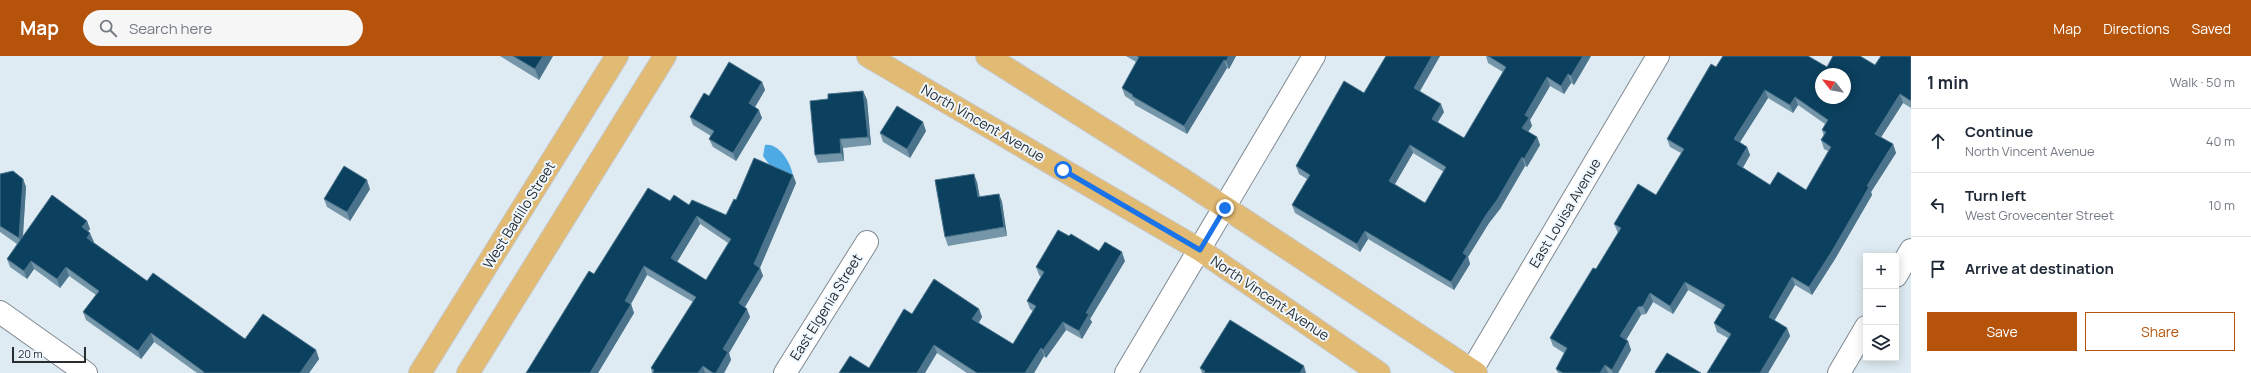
<!DOCTYPE html>
<html lang="en">
<head>
<meta charset="utf-8">
<style>
  :root { --surface:#fff; --page:#f6f6f7; --text:#1f2937; --muted:#747a83; --line:#e0e1e3; --accent:#b45309 }
  body { margin:0; font-family:Manrope,sans-serif; background:var(--page); color:var(--text) }
  .controls { position:absolute; right:12px; bottom:12px; display:grid; overflow:hidden; border-radius:0px; box-shadow:0 2px 10px #0003 }
  .controls button { width:36px; height:36px; display:grid; place-items:center; padding:0; border:0; border-bottom:1px solid var(--line); background:var(--surface); color:var(--text); font:20px sans-serif }
  .compass { position:absolute; left:1815px; top:12px; width:36px; height:36px; border-radius:50%; background:var(--surface); box-shadow:0 2px 10px #0003; rotate:301deg }
  .scale { position:absolute; left:12px; bottom:10px; width:74px; box-sizing:border-box; padding-left:4px; border:2px solid #292d30; border-top:0; font-size:11px; line-height:14px; white-space:nowrap; color:#292d30; -webkit-text-stroke:3px #eff8ff; paint-order:stroke }
  .stop { position:absolute; width:12px; height:12px; margin:-9px; border:3px solid #1a73e8; border-radius:50%; background:#fff }
  .stop.end { background:#1a73e8; border-color:#fff; box-shadow:0 1px 4px #0008 }
  .list { margin:0; padding:0; list-style:none }
  h2 { display:flex; justify-content:space-between; align-items:center; height:52px; margin:0; padding:0 16px; font-size:17px }
  h2 small { font-size:13px; font-weight:400; color:var(--muted) }
  .list li { display:grid; grid-template-columns:26px 1fr auto; gap:12px; align-items:center; box-sizing:border-box; height:64px; padding:0 16px; border-top:1px solid var(--line) }
  .list b { display:block; font-size:15px; white-space:nowrap }
  .list p { margin:0; font-size:13px; white-space:nowrap; color:var(--muted) }
  .list em { font-size:13px; font-style:normal; color:var(--muted) }
  .actions { display:flex; gap:8px; padding:12px 16px }
  .actions a { flex:1; padding:9px 0; border:1px solid var(--accent); border-radius:0px; text-align:center; font-size:14px; color:var(--accent) }
  .actions .main { background:var(--accent); color:#fff }
  .icon { flex:none; width:22px; height:22px; fill:none; stroke:currentColor; stroke-width:2; stroke-linecap:round; stroke-linejoin:round }
  .map { position:relative; flex:none; width:1911px; height:317px; overflow:hidden }
  header { display:flex; align-items:center; gap:24px; box-sizing:border-box; height:56px; padding:0 20px; background:var(--accent); color:#fff }
  header strong { font-size:19px }
  nav { display:flex; gap:22px; margin-inline-start:auto; font-size:14px }
  .search { width:280px; height:36px; background:var(--page); display:flex; align-items:center; gap:10px; box-sizing:border-box; padding:0 14px; border-radius:22px; color:var(--muted); font-size:15px }
  main { display:flex }
  aside { flex:1; background:var(--surface) }
  .map>svg:first-child { display:block }
  .water { fill:#4eaae5 }
  .lines { fill:none; stroke-linecap:round; stroke-linejoin:round }
  .minor-casing { stroke:#808a92; stroke-width:24 }
  .primary-casing { stroke:#c7c8c9; stroke-width:24 }
  .minor { stroke:#fff; stroke-width:22 }
  .primary { stroke:#e1ba73; stroke-width:22 }
  .wall { fill:#7596a8; fill-rule:evenodd }
  .shaded-wall { fill:#4b738b }
  .building { fill:#0b405e; stroke:#4b738b; fill-rule:evenodd }
  .route { stroke:#1a73e8; stroke-width:5 }
  .labels { text-anchor:middle; stroke-width:4; stroke-linejoin:round; paint-order:stroke }
  .street-label { font-size:14px; fill:#292d30; stroke:#eff8ff }
</style>
</head>
<body>
<header>
<strong>Map</strong>
<div class="search"><svg class="icon" aria-label="search" viewBox="0 0 24 24"><circle cx="10" cy="10" r="6"/><path d="M15 15l6 6"/></svg>Search here</div>
<nav><a>Map</a><a>Directions</a><a>Saved</a></nav>
</header>
<main>
<div class="map">
<svg width="1911" height="317" viewBox="0 0 1911 317">
  <rect width="100%" height="100%" fill="#dfebf3"/>
  <path class="water" d="M765,89C780,87 791,108 793,120L771,111L763,100Z"/>
  <g class="lines">
    <g class="minor-casing">
      <path id="minor" d="M1896,220L1911,194
        M0,256L86,317
        M1472,314L1658,0
        M785,317L867,186
        M1126,317L1314,0
        M1839,317L1866,271"/>
    </g>
    <g class="primary-casing">
      <path id="primary" d="M868,0L1200,194L1379,317
        M987,0L1182,123L1476,317
        M420,317L617,0
        M468,317L665,0"/>
    </g>
    <use href="#minor" class="minor"/>
    <use href="#primary" class="primary"/>
  </g>
  <path class="wall" d="M500,0H553L539,24Z
    M1126,0H1236L1229,13L1227,12L1187,78L1135,49L1134,46L1125,40L1122,32L1136,6Z
    M1386,0H1440L1420,35L1444,56L1437,66L1464,82L1503,16L1488,7L1486,0H1591L1574,29L1571,27L1564,38L1550,30L1530,64L1532,70L1528,76L1537,81L1540,89L1527,111L1525,110L1500,153L1489,167L1468,201L1470,208L1454,234L1368,183L1360,196L1295,157L1292,149L1307,123L1299,118L1296,110L1364,37ZM1413,97L1444,116L1425,147L1395,128Z
    M1911,0V52L1903,47L1881,81L1893,88L1896,97L1871,136L1872,139L1835,203L1812,239L1795,229L1774,264L1787,272L1790,280L1768,317H1707L1728,282L1717,276L1714,267L1722,254L1688,234L1673,258L1653,246L1646,258L1641,259L1626,284L1628,285L1631,294L1618,317H1558L1556,313L1564,297L1553,290L1550,282L1596,213L1618,177L1614,168L1656,139L1681,97L1670,91L1667,83L1716,11H1827L1875,9ZM1768,42L1793,57L1798,49L1825,68L1822,74L1824,80L1821,84L1824,93L1828,95L1806,134L1770,129L1742,112L1750,99L1747,91L1740,86Z
    M762,26L765,34L755,51L762,62L736,105L713,91L709,83L711,80L693,69L690,61L709,40Z
    M863,35L867,44L871,89L843,92L844,105L818,107L815,99L828,43Z
    M926,75L910,102L883,86L880,77Z
    M0,118L23,123L26,131L23,181L87,165L90,173L88,175L93,186L147,225L245,283L316,294L319,303L309,317H197L154,286L141,303L86,264L83,256L96,239L69,220L60,232L34,213L27,223L10,211L7,203L17,188L0,176Z
    M793,119L796,127L760,212L763,220L745,251L750,261L729,297L731,304L724,317H652L651,312L693,246L647,219L631,248L634,257L598,317H526L594,218L670,145L689,149L726,159L736,144ZM700,168L728,187L706,224L677,206Z
    M977,126L980,141L999,138L1002,146L1007,180L948,190L945,181Z
    M370,133L350,165L327,151L324,143Z
    M1069,180L1099,195L1125,205L1090,263L1092,266L1082,283L1066,274L1046,302L1044,300L1034,317H967L937,297L869,312L912,258L979,253L982,261L979,267L1013,288L1033,255L1030,253L1027,245L1041,221L1039,219L1036,211Z
    M1200,312L1306,317H1202Z"/>
  <path class="shaded-wall" d="M543,0H553L539,24L535,13Z
    M1229,0H1236L1229,13L1226,5Z
    M1432,0H1440L1417,40L1414,32Z
    M1583,0H1591L1574,29L1571,20Z
    M1224,4L1227,12L1187,78L1184,70Z
    M1568,18L1571,27L1564,38L1561,30Z
    M1547,21L1550,30L1530,64L1532,70L1525,80L1522,72L1525,59Z
    M762,26L765,34L752,56L749,47Z
    M1765,34L1768,42L1737,91L1734,83Z
    M863,35L867,44L871,89L868,81Z
    M1900,38L1903,47L1878,86L1875,78Z
    M1795,41L1798,49L1793,57L1790,49Z
    M1441,48L1444,56L1435,71L1432,63Z
    M759,54L762,62L736,105L733,97Z
    M923,66L926,75L910,102L907,93Z
    M1537,81L1540,89L1527,111L1524,103Z
    M840,83L843,92L844,105L841,97Z
    M1893,88L1896,97L1871,136L1872,139L1835,203L1812,239L1809,231L1867,130Z
    M1410,89L1413,97L1392,133L1389,125Z
    M1747,91L1750,99L1740,117L1737,108Z
    M1522,101L1525,110L1500,153L1489,167L1468,201L1470,208L1454,234L1451,226L1463,197L1486,159Z
    M974,118L977,126L981,150L978,141Z
    M793,119L796,127L758,216L760,212L763,220L742,256L739,247L754,208Z
    M23,123L26,131L22,191L19,182Z
    M367,124L370,133L350,165L347,156Z
    M999,138L1002,146L1007,180L1004,171Z
    M697,160L700,168L674,211L671,202Z
    M87,165L90,173L85,179L82,171Z
    M1365,175L1368,183L1360,196L1357,188Z
    M90,177L94,186L90,190L87,182Z
    M1122,196L1125,205L1090,263L1092,266L1082,283L1079,275L1086,257Z
    M31,205L34,213L27,223L24,215Z
    M644,210L647,219L628,253L625,245Z
    M66,211L69,220L60,232L57,223Z
    M1792,221L1795,229L1772,269L1769,261Z
    M1685,226L1688,234L1673,258L1670,250Z
    M1650,237L1653,246L1646,258L1643,250Z
    M631,248L634,257L598,317H590Z
    M1638,251L1641,259L1623,289L1620,280Z
    M747,253L750,261L729,297L731,304L724,317H716L723,293Z
    M979,253L982,261L975,272L972,263Z
    M1063,266L1066,274L1046,302L1043,294Z
    M1787,272L1790,280L1768,317H1760Z
    M151,277L154,286L141,303L138,295Z
    M1628,285L1631,294L1618,317H1613L1612,314Z
    M934,289L937,297L925,317H917Z
    M1041,292L1044,300L1034,317H1025Z
    M316,294L319,303L309,317H300Z
    M1605,309L1608,317H1600Z
    M703,310L705,317H698Z
    M1304,310L1306,317H1300Z"/>
  <path class="building" d="M513,0H543L535,13Z
    M1137,0H1229L1226,5L1224,4L1184,70L1132,40L1133,39L1122,32L1139,1Z
    M1386,0H1432L1414,32L1441,48L1432,63L1464,82L1506,11L1488,0H1583L1571,20L1568,18L1561,30L1547,21L1525,59L1529,62L1522,72L1537,81L1524,103L1522,101L1497,144L1486,159L1463,197L1467,200L1451,226L1365,175L1357,188L1292,149L1310,119L1296,110L1344,25L1364,37ZM1410,89L1446,111L1425,147L1389,125Z
    M1723,0H1808L1827,11L1833,0H1860L1875,9L1881,0H1911V45L1900,38L1875,78L1893,88L1867,130L1869,131L1832,195L1809,231L1792,221L1769,261L1787,272L1760,317H1707L1731,278L1714,267L1725,249L1685,226L1670,250L1650,237L1643,250L1638,251L1620,280L1628,285L1612,314L1605,309L1600,317H1563L1556,313L1567,292L1550,282L1593,212L1596,213L1621,172L1614,168L1638,128L1656,139L1684,93L1667,83L1711,8L1716,11ZM1821,18H1845V42H1821ZM1765,34L1790,49L1795,41L1828,64L1822,74L1826,76L1821,84L1831,91L1806,134L1778,116L1770,129L1737,108L1747,91L1734,83Z
    M729,6L762,26L749,47L759,54L733,97L709,83L714,75L690,61L704,37L709,40Z
    M863,35L868,81L840,83L841,97L815,99L810,45L828,43V38Z
    M897,50L923,66L907,93L880,77Z
    M754,102L793,119L754,208L760,212L739,247L747,253L723,293L728,296L716,317H713L703,310L698,317H653L654,314L651,312L696,241L644,210L625,245L631,248L590,317H526L589,215L594,218L648,132L670,145L674,139L689,149L692,144L726,159L734,143L736,144ZM697,160L731,183L706,224L671,202Z
    M344,110L367,124L347,156L324,143Z
    M13,115L23,123L19,182L0,170V118Z
    M974,118L978,141L999,138L1004,171L945,181L935,124Z
    M52,139L87,165L82,171L90,177L87,182L147,225L153,217L245,283L263,258L316,294L300,317H203L204,316L151,277L138,295L83,256L99,235L66,211L57,223L31,205L24,215L7,203Z
    M1058,174L1069,180L1071,178L1099,195L1105,186L1122,196L1086,257L1089,258L1079,275L1063,266L1043,294L1041,292L1025,317H977L934,289L917,317H839L850,300L869,312L904,253L912,258L934,223L979,253L972,263L1013,288L1036,250L1027,245L1044,216L1036,211Z
    M1230,264L1304,310L1300,317H1204L1205,315L1200,312Z
    M1667,297L1701,317H1656L1655,316Z"/>
  <g class="lines">
    <path class="route" d="M1063,114L1200,194L1225,152"/>
  </g>
  <g class="labels">
    <g class="street-label">
      <text transform="translate(983 67) rotate(30)" y="5">North Vincent Avenue</text>
      <text transform="translate(1565 157) rotate(-59)" y="5">East Louisa Avenue</text>
      <text transform="translate(519 159) rotate(-58)" y="5">West Badillo Street</text>
      <text transform="translate(1270 242) rotate(34)" y="5">North Vincent Avenue</text>
      <text transform="translate(826 251) rotate(-58)" y="5">East Elgenia Street</text>
    </g>
  </g>
</svg>
<div class="controls">
<button>+</button>
<button>−</button>
<button><svg class="icon" aria-label="layers" viewBox="0 0 24 24"><path d="M12 4l9 5-9 5-9-5zM3 14l9 5 9-5"/></svg></button>
</div>
<svg class="compass" viewBox="-18 -18 36 36"><path d="M0-13l5 13h-10z" fill="#e53935"/><path d="M0 13l5-13h-10z" fill="#747a83"/></svg>
<div class="scale">20 m</div>
<div class="stop" style="left:1063px;top:114px"></div>
<div class="stop end" style="left:1225px;top:152px"></div>
</div>
<aside>
<h2>1 min<small>Walk · 50 m</small></h2>
<ul class="list">
<li><svg class="icon" aria-label="ahead" viewBox="0 0 24 24"><path d="M12 20V5M6 11l6-6 6 6"/></svg><div><b>Continue</b><p>North Vincent Avenue</p></div><em>40 m</em></li>
<li><svg class="icon" aria-label="left" viewBox="0 0 24 24"><path d="M17 20v-9H6M10 6l-5 5 5 5"/></svg><div><b>Turn left</b><p>West Grovecenter Street</p></div><em>10 m</em></li>
<li><svg class="icon" aria-label="arrive" viewBox="0 0 24 24"><path d="M6 21V4h12l-3 4 3 4H6"/></svg><div><b>Arrive at destination</b></div></li>
</ul>
<div class="actions"><a class="main">Save</a><a>Share</a></div>
</aside>
</main>
</body>
</html>
